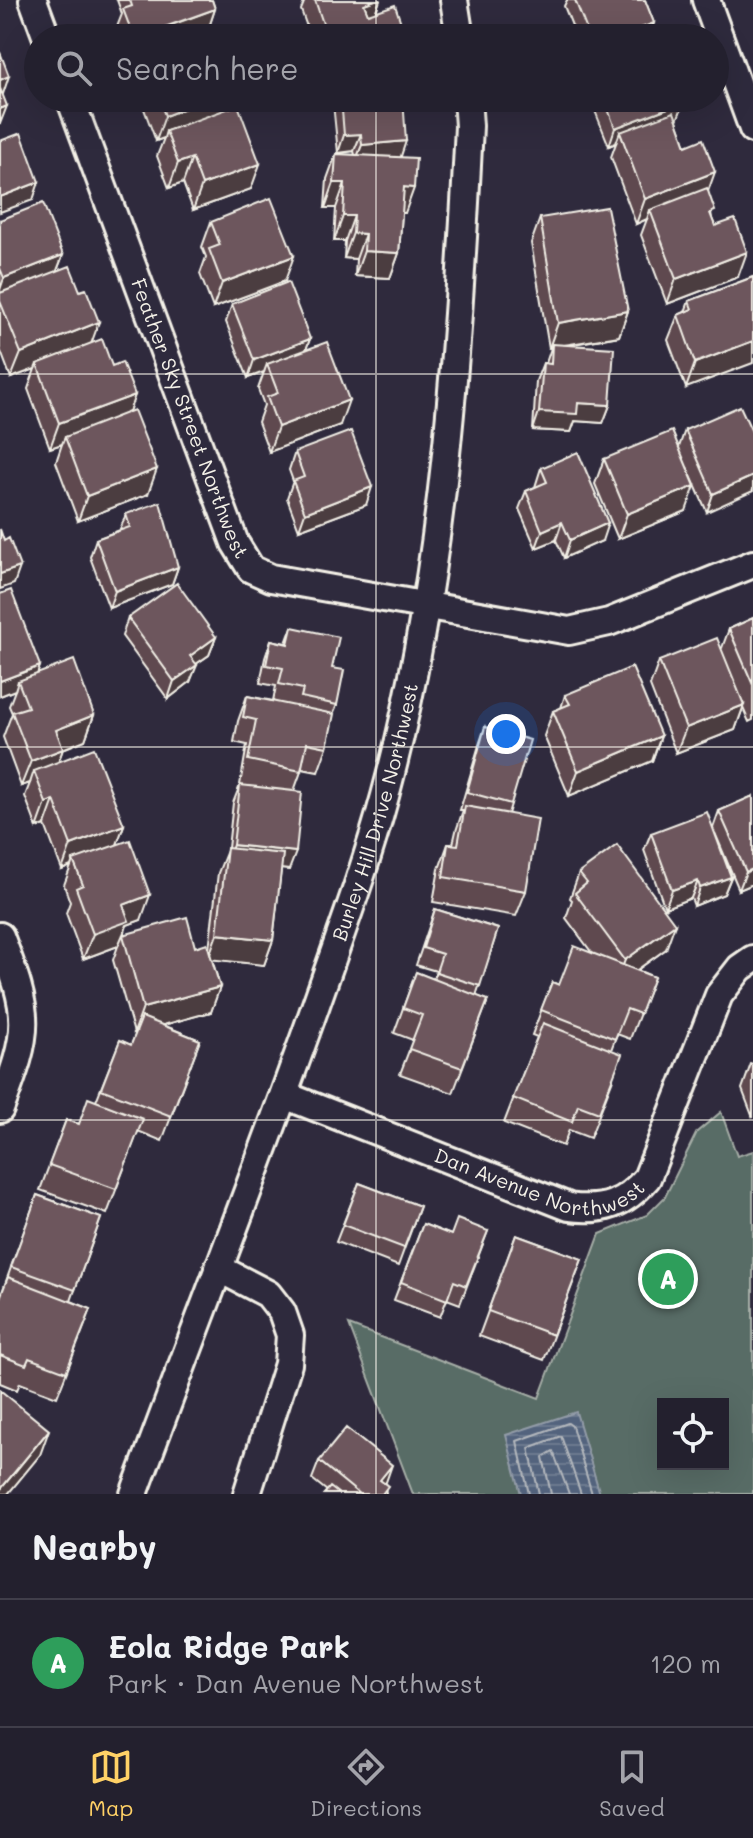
<!DOCTYPE html>
<html lang="en">
<head>
<meta charset="utf-8">
<style>
  :root { --surface:#23202e; --page:#2b2836; --text:#f1f3f6; --muted:#a3a3aa; --line:#403e4a; --accent:#ffd166 }
  body { margin:0; font-family:Mali,sans-serif; background:var(--page); color:var(--text) }
  .controls { position:absolute; right:24px; bottom:24px; display:grid; overflow:hidden; border-radius:0px; box-shadow:0 8px 32px #0002 }
  .controls button { width:72px; height:72px; display:grid; place-items:center; padding:0; border:0; border-bottom:2px solid var(--line); background:var(--surface); color:var(--text); font:40px sans-serif }
  .you { position:absolute; left:506px; top:734px; width:28px; height:28px; margin:-20px; border:6px solid #fff; border-radius:50%; background:#1a73e8; box-shadow:0 0 0 12px #1a73e833 }
  .badge { display:grid; place-items:center; width:52px; height:52px; border-radius:50%; background:var(--accent); color:#fff; font-size:26px; font-weight:700 }
  .pin { position:absolute; translate:-50% -50%; border:4px solid #fff; box-shadow:0 2px 8px #0006 }
  .list { margin:0; padding:0; list-style:none }
  h2 { display:flex; justify-content:space-between; align-items:center; height:104px; margin:0; padding:0 32px; font-size:34px }
  h2 small { font-size:26px; font-weight:400; color:var(--muted) }
  .list li { display:grid; grid-template-columns:52px 1fr auto; gap:24px; align-items:center; box-sizing:border-box; height:128px; padding:0 32px; border-top:2px solid var(--line) }
  .list b { display:block; font-size:30px; white-space:nowrap }
  .list p { margin:0; font-size:26px; white-space:nowrap; color:var(--muted) }
  .list em { font-size:26px; font-style:normal; color:var(--muted) }
  .icon { flex:none; width:44px; height:44px; fill:none; stroke:currentColor; stroke-width:2; stroke-linecap:round; stroke-linejoin:round }
  .map { position:relative; flex:none; width:753px; height:1494px; overflow:hidden }
  .search { position:absolute; background:var(--surface); box-shadow:0 8px 32px #0002; left:24px; right:24px; top:24px; height:88px; display:flex; align-items:center; gap:20px; box-sizing:border-box; padding:0 28px; border-radius:44px; color:var(--muted); font-size:30px }
  .sheet { height:232px; background:var(--surface) }
  nav { display:flex; justify-content:space-around; align-items:center; box-sizing:border-box; height:112px; border-top:2px solid var(--line); background:var(--surface); font-size:22px; color:var(--muted) }
  nav a { display:grid; justify-items:center; gap:4px }
  nav .on { color:var(--accent) }
  .map>svg:first-child { display:block }
  .green { fill:#586c66; stroke:#a6aea7; stroke-width:2; fill-rule:evenodd }
  .water { fill:url(#water-rules); stroke:#939ca8; stroke-width:2 }
  .lines { fill:none; stroke-linecap:round; stroke-linejoin:round }
  .shore { stroke:#b4b8bd; stroke-width:2 }
  .street-casing { stroke:#f4f1e8; stroke-width:32 }
  .street { stroke:#2f2a3d; stroke-width:26 }
  .wall { fill:#5e4a50; stroke:#f4f1e8; stroke-width:2 }
  .shaded-wall { fill:#4c3c41; stroke:#f4f1e8; stroke-width:2 }
  .building { fill:#6d565d; stroke:#f4f1e8; stroke-width:2 }
  .grid { fill:none; stroke:#f4f1e8; stroke-width:2; stroke-opacity:0.55 }
  .labels { text-anchor:middle; stroke-width:7; stroke-linejoin:round; paint-order:stroke }
  .street-label { font-size:20px; fill:#f4f1e8; stroke:#2f2a3d }
</style>
</head>
<body>
<div class="map">
<svg width="753" height="1494" viewBox="0 0 753 1494">
  <defs>
    <pattern id="water-rules" width="6" height="5" patternUnits="userSpaceOnUse" patternTransform="scale(2)"><rect width="6" height="5" fill="#53637d"/><path d="M0 2.5h6" fill="none" stroke="#6c7a8f"/></pattern>
  </defs>
  <rect width="100%" height="100%" fill="#2f2a3d"/>
  <filter id="ink" filterUnits="userSpaceOnUse"><feTurbulence type="fractalNoise" baseFrequency=".0125" numOctaves="2"/><feDisplacementMap in="SourceGraphic" scale="16" xChannelSelector="R" yChannelSelector="G"/><feConvolveMatrix kernelMatrix="1 2 1 2 8 2 1 2 1" color-interpolation-filters="sRGB"/></filter>
  <g filter="url(#ink)">
    <path class="green" d="M721,1112L737,1156L753,1151V1494H413L349,1325L539,1398L600,1234L647,1215L665,1197L697,1132ZM663,1404H723V1464H663Z"/>
    <path class="water" d="M576,1412L600,1494H521L506,1435Z"/>
    <g class="lines">
      <path class="shore" d="M529,1494L517,1441L568,1423L572,1426L592,1494
        M539,1494L529,1448L561,1436L581,1494
        M551,1494L543,1457L553,1451L569,1494"/>
      <g class="street-casing">
        <g id="street">
          <path d="M33,0L47,38"/>
          <path d="M454,0L460,38"/>
          <path d="M706,0L753,129"/>
          <path id="s1" d="M70,98L235,543L251,569L271,578L569,631L609,622L753,564"/>
          <path d="M0,936C31,1017 31,1028 0,1109"/>
          <path id="s2" d="M284,1095L569,1207C603,1212 625,1204 647,1178L719,995L740,968L753,959"/>
          <path d="M218,1268L268,1294L282,1312L290,1335L288,1364L247,1494"/>
          <path id="s3" d="M134,1494C193,1334 256,1174 313,1013C338,941 365,870 385,796C444,577 458,351 469,126L467,98"/>
        </g>
      </g>
      <use href="#street" class="street"/>
    </g>
    <path class="wall" d="M117,0H212L215,9L209,27L178,38H121L117,27L122,14Z
      M305,0H380L376,12L405,38H311L301,10Z
      M567,0H645L654,23L648,38H577L564,6Z
      M140,98H230L226,109L251,189L193,210L183,183L169,188L157,156L164,138L156,141Z
      M335,98H403L401,157L405,213H402L399,253L390,278L355,276L356,259L344,258L345,241H334L336,208H325L327,179L336,154L355,155L354,151L338,153L333,103Z
      M590,98H682L684,102L677,120L686,146L708,191L712,219L738,277L667,304L641,235L647,219L636,224L611,157L616,143L609,146Z
      M540,218L628,311L619,336L568,345L610,405L603,423L575,421L571,432L533,430L536,381L543,363H546L551,348H549L531,243Z
      M0,220L63,255L57,271L92,343L112,366L135,395L128,412L148,494L78,521L56,462L62,444L50,448L28,389L35,369L11,378L0,349Z
      M211,222L285,281L213,308L200,274L206,257L202,247Z
      M753,277L686,388L668,340L678,315L685,312L689,301Z
      M232,304L310,339L306,349L340,425L269,452L258,422L264,405L258,389L264,372L248,378L226,322Z
      M685,430L753,434L707,512L687,467L686,511L618,539L595,484L604,459L679,447Z
      M295,452L366,505L299,530L287,498L293,481L289,470Z
      M541,468L602,541L564,558L556,540L536,548L519,509L526,491L535,487Z
      M126,514L178,567L172,584L109,608L90,557L96,539L120,530Z
      M0,594L40,666L37,674L94,715L85,740L63,749L58,762L124,825L117,844L141,920L127,925L124,935L209,949L218,873L228,848L233,803L240,785L247,745L234,742L238,721L247,696L273,701L276,686L260,683L265,658L271,640L286,643L292,627L332,668L337,705L333,714L327,747L318,772L302,769L294,791L289,870L281,869L273,940L264,965L212,959L220,987L211,1012L163,1025L200,1040L162,1141L138,1131L107,1214L40,1190L66,1120L79,1124L96,1101L120,1040L131,1045L136,1033H134L113,960L118,946L83,959L66,913L70,902L64,885L71,866L62,870L45,825L37,828L25,796L30,783L21,786L3,737L12,713L9,706L15,690L0,696Z
      M128,618L216,637L209,655L196,664L190,682L168,699L122,636Z
      M753,618V720L749,722L743,708L735,730L676,753L650,686L659,661L722,648L729,629Z
      M565,695L661,736L652,761L569,796L544,736L553,711L561,708Z
      M485,727L511,804L508,814L526,891L516,916L433,902L439,869L448,844H453L456,831L463,810H460L479,745Z
      M753,796V884L739,890L715,833L731,877L724,894L694,906L691,898L665,908L644,850L651,833L713,828L719,811Z
      M579,873L666,949L637,970L654,977L630,1039L617,1034L611,1050L613,1079L590,1138L569,1130L563,1146L504,1123L537,1037L532,1035L552,982L559,985L592,953L566,918L572,900L570,898Z
      M435,909L498,929L476,996L488,1000L453,1093L400,1074L413,1040L394,1033L416,972L433,979L436,971L416,965Z
      M753,1063V1118L742,1089L751,1064Z
      M359,1183L420,1206L398,1266L336,1242Z
      M37,1195L101,1218L71,1301L91,1309L57,1397L20,1383L17,1390L0,1383V1298Z
      M423,1224L451,1235L488,1231L460,1304L447,1299L440,1317L394,1300Z
      M516,1235L582,1259L544,1360L479,1336Z
      M319,1461L385,1483L386,1494H324L327,1491L312,1479Z"/>
    <path class="shaded-wall" d="M375,0H380L371,23L364,4Z
      M215,9L209,27L178,38H136Z
      M654,23L648,38H615Z
      M9,76L3,94L0,95V80Z
      M211,98H230L224,114L166,131L164,138L156,141L165,116Z
      M684,102L677,120L623,140L620,132L616,143L609,146L615,128Z
      M7,106L0,124V109Z
      M361,134L354,151L338,153L344,135Z
      M406,141L400,159L355,162L362,145Z
      M192,158L183,183L169,188L178,163Z
      M260,164L251,189L193,210L202,185Z
      M715,172L706,197L650,210L647,219L636,224L645,199Z
      M39,182L33,200L0,212V197Z
      M334,183H345L336,208H325Z
      M404,187L414,188L405,213L394,212Z
      M343,216H354L345,241H334Z
      M353,233L365,234L356,259L344,258Z
      M364,251L399,253L390,278L355,276Z
      M747,252L738,277L667,304L676,279Z
      M63,255L56,273L0,295V290L4,278Z
      M294,256L285,281L213,308L222,283Z
      M628,311L619,336L552,347V344L551,348H549L558,323Z
      M99,322L90,347L37,364L35,369L11,378L21,353Z
      M310,339L303,357L267,364L264,372L248,378L254,360Z
      M753,341V363L686,388L695,363Z
      M135,395L126,420L65,437L62,444L50,448L59,423Z
      M349,400L340,425L269,452L278,427Z
      M578,403L610,405L603,423L575,421L571,432L533,430L539,412Z
      M157,469L148,494L78,521L87,496Z
      M753,476V491L707,512L713,494Z
      M695,486L686,511L618,539L627,514Z
      M372,487L366,505L299,530L305,513Z
      M562,522L556,540L536,548L542,531Z
      M608,523L602,541L564,558L570,540Z
      M20,567L14,584L0,589V574Z
      M178,567L172,584L109,608L115,591Z
      M216,637L209,655L183,673L190,656Z
      M197,665L190,682L168,699L174,681Z
      M40,666L34,683L18,681L15,690L0,696V681Z
      M744,705L735,730L676,753L686,728Z
      M94,715L85,740L47,755L56,730Z
      M661,736L652,761L569,796L578,771Z
      M63,749L54,774L34,771L30,783L21,786L31,761Z
      M54,800L45,825L37,828L46,803Z
      M124,825L115,850L73,860L71,866L62,870L71,845Z
      M233,845L296,852L289,870L226,863Z
      M753,869V884L739,890L746,872Z
      M731,877L724,894L694,906L700,888Z
      M698,881L691,898L665,908L672,890Z
      M150,895L141,920L127,925L118,946L83,959L93,934L123,905Z
      M675,924L666,949L616,985L625,960Z
      M217,934L273,940L264,965L208,959Z
      M220,987L211,1012L134,1033L143,1008Z
      M49,1430L40,1455L8,1494H0V1490Z
      M392,1465L386,1482L376,1494L380,1480Z"/>
    <path class="building" d="M130,0H212L215,9L134,38L123,9L132,6Z
      M315,0H375L364,4L368,14L395,5L406,38H328Z
      M575,0H645L654,23L615,38H590Z
      M211,30L214,38H189Z
      M0,52L9,76L0,80Z
      M0,88L7,106L0,109Z
      M159,98H211L165,116Z
      M341,98H403L406,141L362,145L361,134L344,135Z
      M604,98H682L684,102L615,128Z
      M238,105L260,164L202,185L192,158L178,163L166,131Z
      M674,112L686,146L703,139L715,172L645,199L620,132Z
      M21,133L39,182L0,197V141Z
      M336,154L416,158L414,188L404,187L399,253L364,251L365,234L353,233L354,216H343L345,183H334Z
      M707,188L715,211L710,213L715,226L735,219L747,252L676,279L650,210Z
      M271,198L294,256L222,283L209,249L220,245L211,222Z
      M43,203L63,255L4,278L0,268V220Z
      M607,207L628,311L558,323L540,218Z
      M70,266L80,291L86,289L99,322L21,353L0,301V293Z
      M753,277V341L695,363L678,315L692,309L689,301Z
      M288,282L310,339L254,360L232,304Z
      M102,339L112,366L122,362L135,395L59,423L37,364Z
      M327,342L349,400L278,427L267,397L278,393L267,364Z
      M552,344L614,348L610,405L578,403L577,414L539,412L543,363L551,364Z
      M740,406L753,434V476L713,494L685,430Z
      M134,410L157,469L87,496L65,437Z
      M351,431L372,487L305,513L293,481L304,477L295,452Z
      M672,431L695,486L627,514L604,459Z
      M578,452L608,523L570,540L562,522L542,531L526,491L547,482L541,468Z
      M160,502L178,567L115,591L96,539L130,527L126,514Z
      M0,529L4,541L9,538L20,567L0,574Z
      M177,583L216,637L190,656L197,665L174,681L128,618Z
      M11,590L40,666L0,681V594Z
      M753,618V685L729,629Z
      M292,627L339,637L332,668L344,670L337,705L301,697L303,689L279,684L283,668L266,665L271,640L288,644Z
      M717,638L744,705L686,728L659,661Z
      M74,660L94,715L56,730L63,749L31,761L12,712L28,707L18,681Z
      M632,667L661,736L578,771L553,711L570,704L565,695Z
      M247,696L334,714L327,747L307,743L301,771L248,760L256,720L243,717Z
      M485,727L530,740L511,804L467,792Z
      M94,748L124,825L71,845L54,800L46,803L34,771Z
      M240,785L302,792L296,852L233,845Z
      M753,796V869L746,872L719,811Z
      M465,806L538,819L526,891L443,877L448,844L458,845Z
      M707,812L731,877L700,888L698,881L672,890L651,833Z
      M130,840L150,895L123,905L129,921L93,934L76,888L83,885L73,860Z
      M617,845L675,924L625,960L575,893L587,883L579,873Z
      M227,848L283,854L273,940L217,934Z
      M435,909L498,929L480,986L436,972L442,954L423,948Z
      M187,917L195,947L207,943L220,987L143,1008L123,935Z
      M574,946L654,977L640,1014L627,1009L615,1039L541,1010L552,982L559,985Z
      M416,972L488,1000L462,1068L409,1049L422,1015L403,1008Z
      M142,1017L200,1040L171,1116L101,1089L120,1040L131,1045Z
      M543,1023L622,1054L599,1113L578,1105L572,1122L513,1098Z
      M88,1098L143,1119L116,1189L49,1165L66,1120L79,1124Z
      M359,1183L420,1206L404,1248L343,1225Z
      M37,1195L101,1218L75,1290L11,1267Z
      M457,1219L488,1231L466,1286L454,1281L447,1300L401,1282L423,1224L451,1235Z
      M516,1235L582,1259L553,1335L488,1311Z
      M8,1277L91,1309L66,1372L29,1358L26,1365L0,1355V1298Z
      M0,1390L49,1430L0,1490Z
      M346,1428L392,1465L380,1480L388,1486L382,1494H359L319,1461Z
      M330,1487L339,1494H324Z"/>
  </g>
  <path class="grid" d="M376,0V38M376,98V1494M0,374H753M0,747H753M0,1120H753"/>
  <g class="labels">
    <g class="street-label">
      <text dy="7" stroke="none"><textPath href="#s1" startOffset="342">Feather Sky Street Northwest</textPath></text>
      <text dy="7" stroke="none"><textPath href="#s3" startOffset="724">Burley Hill Drive Northwest</textPath></text>
      <text dy="7" stroke="none"><textPath href="#s2" startOffset="274">Dan Avenue Northwest</textPath></text>
    </g>
  </g>
</svg>
<div class="controls">
<button><svg class="icon" aria-label="locate" viewBox="0 0 24 24"><circle cx="12" cy="12" r="6"/><path d="M12 2v4M12 18v4M2 12h4M18 12h4"/></svg></button>
</div>
<div class="you"></div>
<div class="pin badge" style="left:668px;top:1279px;background:#2e9e5b">A</div>
<div class="search"><svg class="icon" aria-label="search" viewBox="0 0 24 24"><circle cx="10" cy="10" r="6"/><path d="M15 15l6 6"/></svg>Search here</div>
</div>
<section class="sheet">
<h2>Nearby<small></small></h2>
<ul class="list">
<li><span class="badge" style="background:#2e9e5b">A</span><div><b>Eola Ridge Park</b><p>Park · Dan Avenue Northwest</p></div><em>120 m</em></li>
</ul>
</section>
<nav>
<a class="on"><svg class="icon" aria-label="map" viewBox="0 0 24 24"><path d="M3 6l6-2 6 2 6-2v14l-6 2-6-2-6 2zM9 4v14M15 6v14"/></svg>Map</a>
<a><svg class="icon" aria-label="directions" viewBox="0 0 24 24"><path d="M12 3l9 9-9 9-9-9zM9 14v-3h6M13 9l2 2-2 2"/></svg>Directions</a>
<a><svg class="icon" aria-label="saved" viewBox="0 0 24 24"><path d="M7 4h10v16l-5-4-5 4z"/></svg>Saved</a>
</nav>
</body>
</html>
